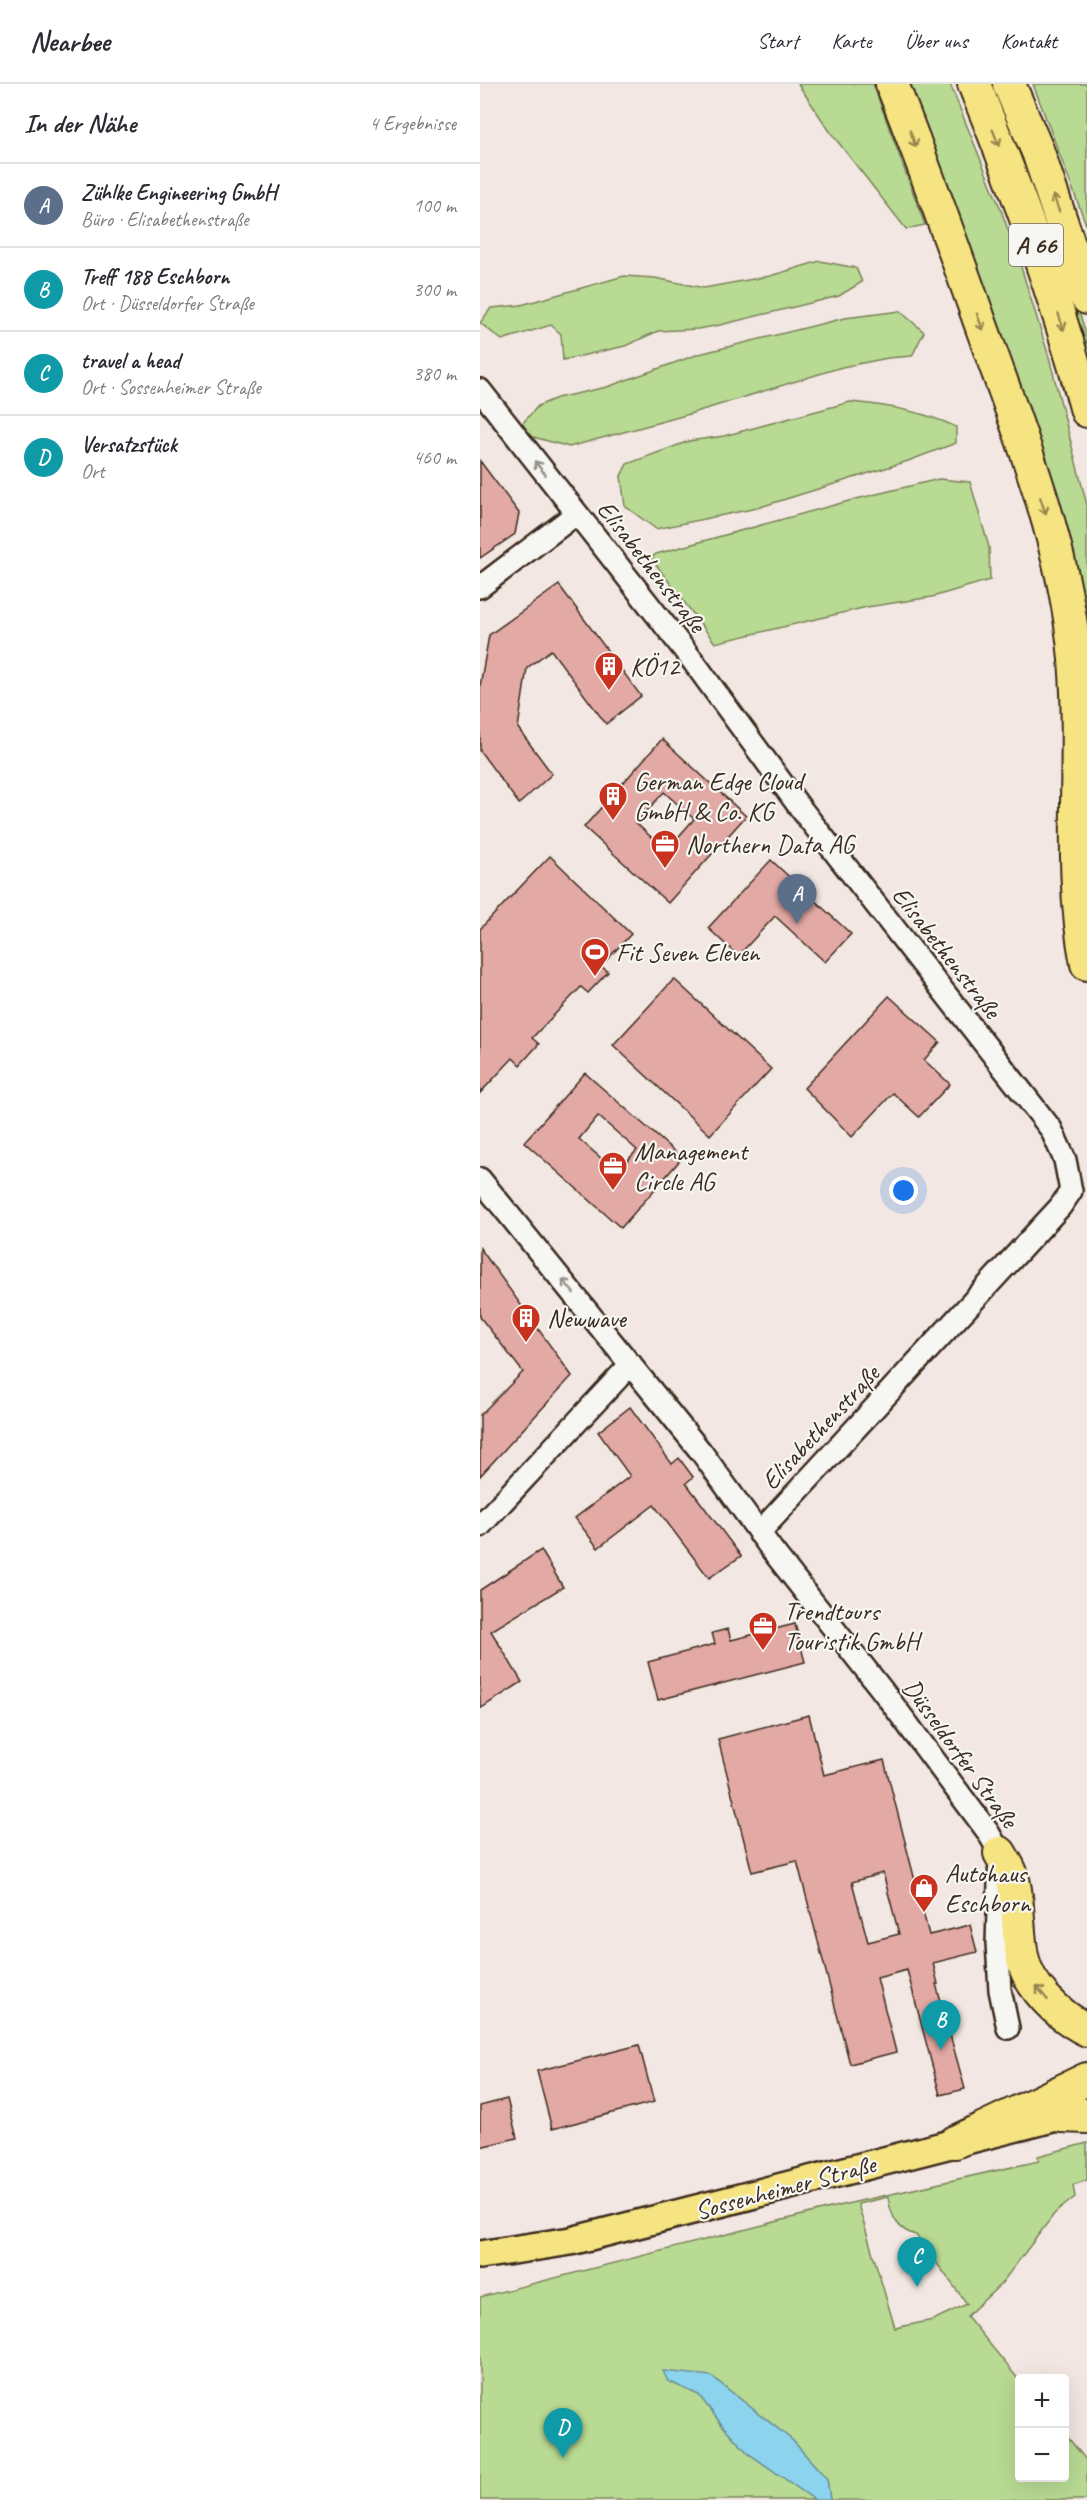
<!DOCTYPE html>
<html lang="de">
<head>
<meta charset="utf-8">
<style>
  :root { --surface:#fff; --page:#f2f2f3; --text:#2b2b33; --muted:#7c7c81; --line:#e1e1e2; --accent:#1a73e8 }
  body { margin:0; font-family:Caveat,sans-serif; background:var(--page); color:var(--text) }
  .controls { position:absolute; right:18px; bottom:18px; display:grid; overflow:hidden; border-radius:6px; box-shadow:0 6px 24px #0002 }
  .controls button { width:54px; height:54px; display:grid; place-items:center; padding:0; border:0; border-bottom:2px solid var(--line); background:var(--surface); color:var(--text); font:30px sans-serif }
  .you { position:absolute; left:424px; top:1107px; width:21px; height:21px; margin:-15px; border:4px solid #fff; border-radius:50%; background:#1a73e8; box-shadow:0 0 0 9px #1a73e833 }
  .badge { display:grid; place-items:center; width:39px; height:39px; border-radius:50%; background:var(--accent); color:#fff; font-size:20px; font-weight:700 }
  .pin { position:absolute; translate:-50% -50px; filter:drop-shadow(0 2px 3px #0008) }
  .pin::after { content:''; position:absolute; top:32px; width:21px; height:18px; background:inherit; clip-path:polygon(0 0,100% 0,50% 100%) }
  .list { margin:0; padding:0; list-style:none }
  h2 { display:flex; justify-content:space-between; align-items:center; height:78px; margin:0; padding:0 24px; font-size:26px }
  h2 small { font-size:20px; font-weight:400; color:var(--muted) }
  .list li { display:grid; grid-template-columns:39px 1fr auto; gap:18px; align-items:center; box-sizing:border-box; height:84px; padding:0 24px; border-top:2px solid var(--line) }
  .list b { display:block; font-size:22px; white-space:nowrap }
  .list p { margin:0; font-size:20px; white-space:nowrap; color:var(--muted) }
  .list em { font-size:20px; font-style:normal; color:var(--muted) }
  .map { position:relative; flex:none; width:607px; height:2416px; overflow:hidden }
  header { display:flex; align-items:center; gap:36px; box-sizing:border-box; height:84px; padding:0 30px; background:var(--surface); border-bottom:2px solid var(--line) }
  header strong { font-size:28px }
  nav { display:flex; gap:33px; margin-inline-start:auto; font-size:21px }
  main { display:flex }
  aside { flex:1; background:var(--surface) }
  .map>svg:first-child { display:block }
  .green { fill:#b8da93; stroke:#7a8258; stroke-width:1.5; fill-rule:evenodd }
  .water { fill:#8cd4ee; stroke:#6c909b; stroke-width:1.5 }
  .building { fill:#e3a9a4; stroke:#3b2a1e; stroke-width:1.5; fill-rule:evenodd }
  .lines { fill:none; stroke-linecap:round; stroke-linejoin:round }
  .minor-casing { stroke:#3b2a1e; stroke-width:26 }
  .major-casing { stroke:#3b2a1e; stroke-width:32 }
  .highway-casing { stroke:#3b2a1e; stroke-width:36 }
  .minor { stroke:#f6f6f2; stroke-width:21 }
  .major { stroke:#f6e381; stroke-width:27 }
  .highway { stroke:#f6e381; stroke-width:32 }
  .oneway { stroke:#988650 }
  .oneway2 { stroke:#989088 }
  .labels { text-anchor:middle; stroke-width:4.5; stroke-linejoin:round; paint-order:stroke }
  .shield { fill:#f6f6f2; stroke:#73675e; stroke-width:1.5 }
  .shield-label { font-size:24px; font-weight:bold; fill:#3b2a1e }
  .street-label { font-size:26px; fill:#3b2a1e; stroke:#f6f6f2 }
  .poi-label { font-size:26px; fill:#3b2a1e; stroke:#f6f6f2; text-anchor:start }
</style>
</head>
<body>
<header>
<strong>Nearbee</strong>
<nav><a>Start</a><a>Karte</a><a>Über uns</a><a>Kontakt</a></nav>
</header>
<main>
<aside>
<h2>In der Nähe<small>4 Ergebnisse</small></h2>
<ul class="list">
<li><span class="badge" style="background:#5c6f8a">A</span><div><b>Zühlke Engineering GmbH</b><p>Büro · Elisabethenstraße</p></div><em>100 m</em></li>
<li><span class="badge" style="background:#0f9aa8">B</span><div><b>Treff 188 Eschborn</b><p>Ort · Düsseldorfer Straße</p></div><em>300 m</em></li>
<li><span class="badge" style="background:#0f9aa8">C</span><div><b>travel a head</b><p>Ort · Sossenheimer Straße</p></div><em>380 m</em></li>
<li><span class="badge" style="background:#0f9aa8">D</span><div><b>Versatzstück</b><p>Ort</p></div><em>460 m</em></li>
</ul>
</aside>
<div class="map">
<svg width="607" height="2416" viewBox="0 0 607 2416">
  <rect width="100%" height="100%" fill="#f2e7e2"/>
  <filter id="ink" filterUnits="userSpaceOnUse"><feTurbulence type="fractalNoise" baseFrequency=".0167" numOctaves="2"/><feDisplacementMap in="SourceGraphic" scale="12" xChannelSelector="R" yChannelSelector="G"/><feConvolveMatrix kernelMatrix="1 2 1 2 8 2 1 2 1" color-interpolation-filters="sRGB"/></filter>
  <g filter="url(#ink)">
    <path class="green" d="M318,0H393L445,141L426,145L351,49Z
      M423,0H470L521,126L541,183L569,273L607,421V571Z
      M508,0H515L583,176L607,253V280Z
      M553,0H607V143Z
      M340,177L376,184L382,198L359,212L240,241L218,245L178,247L145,262L83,276L81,250L71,241L22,256L0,239L11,224L41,221L144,192L175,194L224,204L290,192Z
      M420,227L444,248L432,272L408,274L362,283L206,331L89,363L50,352L41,341L58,322L77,314L127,303L219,270L365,234Z
      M370,318C406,321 443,327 476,343V359L428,377L277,424L176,445L145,422L141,392L147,380L209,357L244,352Z
      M459,395L490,398L509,463L510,496L452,513L387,523L235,559L171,474L176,470L376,415Z
      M607,2059V2096L593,2101L595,2113L575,2129L521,2200L487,2232L539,2296L540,2394H584L585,2350L607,2377V2416H350L347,2395L312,2356L231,2292L188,2297L219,2311L243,2342L268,2369L335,2416H0V2213L362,2121L559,2077L558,2072ZM408,2113C411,2132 417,2146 436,2151L487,2220L453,2236L415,2244L378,2120Z"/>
    <path class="water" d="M183,2287L231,2292L312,2356L347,2395L350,2416H335L268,2369L243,2342L219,2311L188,2297Z"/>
    <path class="building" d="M0,377L39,429L35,450L0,474Z
      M79,501L161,612L126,640L71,566L47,584L38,644L72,690L39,720L0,667V602L9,551Z
      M182,655L266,732L188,819L104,743ZM184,708L214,735L186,767L156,739Z
      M70,772L151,850L121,882L128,888L108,909L101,903L52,954L59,960L40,981L33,974L0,1009V845Z
      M291,776L371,850L345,878L295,832L258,872L228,844Z
      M194,895L291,985L230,1051L133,961Z
      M409,912L460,958L444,976L470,1000L439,1033L413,1009L372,1053L324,1004Z
      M105,989L202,1074L141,1144L44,1058ZM118,1032L157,1066L137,1088L99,1055Z
      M0,1164L92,1292L0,1392V1331L43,1288L0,1233Z
      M150,1323L192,1380L199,1374L213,1393L206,1399L261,1472L229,1494L174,1421L118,1464L95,1434L150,1392L118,1348Z
      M61,1466L83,1503L11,1547L42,1598L0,1625V1506Z
      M315,1540L325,1578L178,1616L168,1578L235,1560L232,1549L248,1545L251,1556Z
      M329,1631L344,1691L404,1676L449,1851L490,1841L497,1868L453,1879L458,1900H456L485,2005L460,2011L427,1886L397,1894L416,1968L370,1980L317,1777L272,1788L238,1655ZM403,1789L419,1850L388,1858L372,1798Z
      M159,1961L174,2018L72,2045L57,1987Z
      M27,2015L37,2054L0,2063V2022Z"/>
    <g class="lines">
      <g class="minor-casing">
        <path id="minor" d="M0,306L213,577L318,721L571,1045L585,1076L591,1107L580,1123L279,1449
          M0,503L96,430
          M0,1095L222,1369L292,1466L402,1606L508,1748L520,1769L517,1859L520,1906L528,1944
          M0,1442L151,1280"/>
      </g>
      <g class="major-casing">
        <path id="major" d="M0,2171L91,2157L600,2027"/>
      </g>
      <g class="highway-casing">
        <path id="highway" d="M412,0C447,88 478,177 510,266C544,360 581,456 593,556C606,663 586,773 607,880
          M494,0C538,107 577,215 607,327
          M529,0L558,68L607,214
          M520,1769C524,1776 529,1783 531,1789C539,1812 537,1847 542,1872C548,1903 579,1932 607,1946
          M581,2032L607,2033
          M475,2058L607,1995"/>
      </g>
      <use href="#minor" class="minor"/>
      <use href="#major" class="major"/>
      <use href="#highway" class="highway"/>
    </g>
    <defs><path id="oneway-shaft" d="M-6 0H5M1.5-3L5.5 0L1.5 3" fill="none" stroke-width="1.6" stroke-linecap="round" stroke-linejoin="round" transform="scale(1.5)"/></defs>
    <g class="oneway">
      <use href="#oneway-shaft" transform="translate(516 54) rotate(68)"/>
      <use href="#oneway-shaft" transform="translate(433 55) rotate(70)"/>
      <use href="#oneway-shaft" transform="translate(576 119) rotate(-110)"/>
      <use href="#oneway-shaft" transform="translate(500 238) rotate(70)"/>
      <use href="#oneway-shaft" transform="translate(581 238) rotate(73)"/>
      <use href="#oneway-shaft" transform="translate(563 422) rotate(72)"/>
      <use href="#oneway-shaft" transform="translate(562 1909) rotate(-129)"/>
    </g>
    <g class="oneway2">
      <use href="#oneway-shaft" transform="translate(60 384) rotate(-128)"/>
      <use href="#oneway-shaft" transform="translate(88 1202) rotate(-129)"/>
    </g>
  </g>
  <defs>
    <g id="building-pin" transform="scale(1.5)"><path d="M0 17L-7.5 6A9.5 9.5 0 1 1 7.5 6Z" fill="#c8321e" stroke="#f6f6f2"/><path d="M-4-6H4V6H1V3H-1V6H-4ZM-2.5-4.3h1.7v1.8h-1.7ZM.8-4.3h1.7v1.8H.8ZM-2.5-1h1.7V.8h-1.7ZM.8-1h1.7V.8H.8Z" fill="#fff"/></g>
    <g id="office-pin" transform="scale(1.5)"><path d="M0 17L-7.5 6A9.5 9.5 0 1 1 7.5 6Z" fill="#c8321e" stroke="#f6f6f2"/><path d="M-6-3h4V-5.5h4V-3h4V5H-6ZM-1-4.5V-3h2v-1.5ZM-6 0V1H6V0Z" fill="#fff"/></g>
    <g id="stadium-pin" transform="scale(1.5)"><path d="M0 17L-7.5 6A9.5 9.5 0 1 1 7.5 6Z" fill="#c8321e" stroke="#f6f6f2"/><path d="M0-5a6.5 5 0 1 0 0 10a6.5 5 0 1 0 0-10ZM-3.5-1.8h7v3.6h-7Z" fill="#fff"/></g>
    <g id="shop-pin" transform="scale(1.5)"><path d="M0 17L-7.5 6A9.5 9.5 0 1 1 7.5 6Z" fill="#c8321e" stroke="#f6f6f2"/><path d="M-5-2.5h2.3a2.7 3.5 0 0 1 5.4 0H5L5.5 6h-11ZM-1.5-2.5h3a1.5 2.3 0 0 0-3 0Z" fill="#fff"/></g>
  </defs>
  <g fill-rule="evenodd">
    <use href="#building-pin" x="129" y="582"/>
    <use href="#building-pin" x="133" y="712"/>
    <use href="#office-pin" x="185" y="760"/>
    <use href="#stadium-pin" x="115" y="868"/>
    <use href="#office-pin" x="133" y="1082"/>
    <use href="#building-pin" x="46" y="1234"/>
    <use href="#office-pin" x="283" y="1542"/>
    <use href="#shop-pin" x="444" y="1804"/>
  </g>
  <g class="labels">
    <rect class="shield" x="529" y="140" width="54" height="42" rx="4.5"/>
    <g class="shield-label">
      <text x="556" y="169">A 66</text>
    </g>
    <g class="street-label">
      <text transform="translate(172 482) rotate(52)" y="9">Elisabethenstraße</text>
      <text transform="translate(467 868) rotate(52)" y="9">Elisabethenstraße</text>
      <text transform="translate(340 1343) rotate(-47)" y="9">Elisabethenstraße</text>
      <text transform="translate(481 1669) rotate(54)" y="9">Düsseldorfer Straße</text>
      <text transform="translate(305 2103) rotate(-15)" y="9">Sossenheimer Straße</text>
    </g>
    <g class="poi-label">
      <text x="150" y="591">KÖ12</text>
      <text x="154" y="706">German Edge Cloud<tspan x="154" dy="30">GmbH &amp; Co. KG</tspan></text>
      <text x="206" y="769">Northern Data AG</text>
      <text x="136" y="877">Fit Seven Eleven</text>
      <text x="154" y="1076">Management<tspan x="154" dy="30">Circle AG</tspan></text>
      <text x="67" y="1243">Newwave</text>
      <text x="304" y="1536">Trendtours<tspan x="304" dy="30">Touristik GmbH</tspan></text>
      <text x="465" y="1798">Autohaus<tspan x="465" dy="30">Eschborn</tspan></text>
    </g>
  </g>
</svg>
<div class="controls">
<button>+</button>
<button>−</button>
</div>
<div class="you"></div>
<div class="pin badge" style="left:317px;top:840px;background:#5c6f8a">A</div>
<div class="pin badge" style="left:461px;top:1966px;background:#0f9aa8">B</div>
<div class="pin badge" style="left:437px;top:2203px;background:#0f9aa8">C</div>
<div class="pin badge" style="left:83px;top:2374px;background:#0f9aa8">D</div>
</div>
</main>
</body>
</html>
